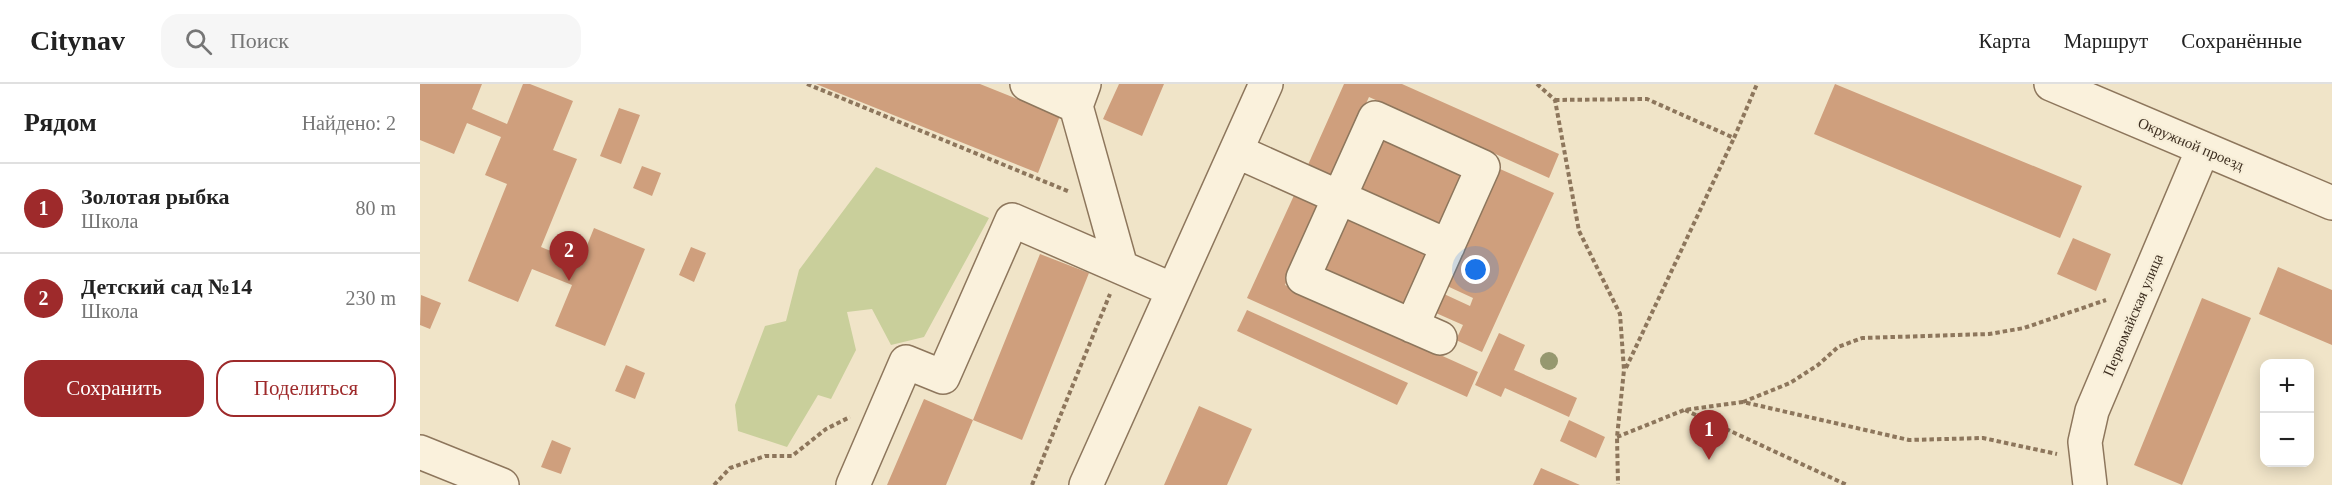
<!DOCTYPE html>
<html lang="ru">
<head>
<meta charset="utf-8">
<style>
  :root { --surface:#fff; --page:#f6f6f6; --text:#222; --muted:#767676; --line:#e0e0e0; --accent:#9e2a2b }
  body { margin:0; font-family:Georgia,serif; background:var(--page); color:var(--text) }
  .controls { position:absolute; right:18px; bottom:18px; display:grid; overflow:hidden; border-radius:12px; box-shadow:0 3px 15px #0003 }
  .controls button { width:54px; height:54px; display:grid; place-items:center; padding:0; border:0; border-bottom:2px solid var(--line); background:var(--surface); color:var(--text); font:30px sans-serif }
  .you { position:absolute; left:1056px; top:186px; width:21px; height:21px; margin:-15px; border:4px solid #fff; border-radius:50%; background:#1a73e8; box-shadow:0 0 0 9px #1a73e833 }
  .badge { display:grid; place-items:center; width:39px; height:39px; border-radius:50%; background:var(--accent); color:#fff; font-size:20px; font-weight:700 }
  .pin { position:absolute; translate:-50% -50px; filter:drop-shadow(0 2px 3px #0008) }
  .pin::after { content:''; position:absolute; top:32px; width:21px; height:18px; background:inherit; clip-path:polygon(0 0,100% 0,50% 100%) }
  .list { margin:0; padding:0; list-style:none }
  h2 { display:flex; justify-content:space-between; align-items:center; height:78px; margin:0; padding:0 24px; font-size:26px }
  h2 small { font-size:20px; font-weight:400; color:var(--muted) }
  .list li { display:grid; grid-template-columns:39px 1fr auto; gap:18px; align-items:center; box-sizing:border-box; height:90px; padding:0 24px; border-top:2px solid var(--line) }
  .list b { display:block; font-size:22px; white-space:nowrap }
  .list p { margin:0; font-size:20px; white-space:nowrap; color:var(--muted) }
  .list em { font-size:20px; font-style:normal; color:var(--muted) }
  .actions { display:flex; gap:12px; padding:18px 24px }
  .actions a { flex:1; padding:14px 0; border:2px solid var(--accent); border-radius:18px; text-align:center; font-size:21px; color:var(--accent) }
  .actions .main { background:var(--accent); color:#fff }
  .icon { flex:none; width:33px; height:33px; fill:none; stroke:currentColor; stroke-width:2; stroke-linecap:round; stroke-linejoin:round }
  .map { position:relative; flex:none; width:1912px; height:401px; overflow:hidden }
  header { display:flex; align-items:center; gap:36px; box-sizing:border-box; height:84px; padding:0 30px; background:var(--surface); border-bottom:2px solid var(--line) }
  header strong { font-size:28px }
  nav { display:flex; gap:33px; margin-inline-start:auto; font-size:21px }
  .search { width:420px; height:54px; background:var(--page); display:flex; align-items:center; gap:15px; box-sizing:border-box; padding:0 21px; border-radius:18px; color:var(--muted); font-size:22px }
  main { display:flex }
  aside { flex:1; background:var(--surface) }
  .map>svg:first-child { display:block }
  .green { fill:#c9cf9b }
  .building { fill:#cf9f7d }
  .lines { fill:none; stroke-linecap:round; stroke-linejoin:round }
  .minor-casing { stroke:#8d765c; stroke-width:36 }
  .path { stroke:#8d765c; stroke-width:4; stroke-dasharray:4.5 3; stroke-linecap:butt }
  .minor { stroke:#faf1dc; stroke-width:33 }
  .tree { fill:#96986f }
  .labels { text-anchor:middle; stroke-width:4.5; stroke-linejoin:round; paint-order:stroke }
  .street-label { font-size:15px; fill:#3d2e20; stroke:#f7eed8 }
</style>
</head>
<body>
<header>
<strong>Citynav</strong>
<div class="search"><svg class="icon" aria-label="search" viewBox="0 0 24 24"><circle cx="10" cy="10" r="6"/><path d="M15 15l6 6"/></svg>Поиск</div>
<nav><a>Карта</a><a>Маршрут</a><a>Сохранённые</a></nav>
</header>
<main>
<aside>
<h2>Рядом<small>Найдено: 2</small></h2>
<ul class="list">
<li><span class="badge">1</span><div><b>Золотая рыбка</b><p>Школа</p></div><em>80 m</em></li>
<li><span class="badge">2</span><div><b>Детский сад №14</b><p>Школа</p></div><em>230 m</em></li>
</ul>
<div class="actions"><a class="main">Сохранить</a><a>Поделиться</a></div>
</aside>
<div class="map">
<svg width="1912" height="401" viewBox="0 0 1912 401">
  <rect width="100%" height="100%" fill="#f0e4c8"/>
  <path class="green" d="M456,83L569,134L504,253L471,261L452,225L427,228L436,266L411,315L398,311L367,363L318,347L315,321L345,242L366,237L379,186Z"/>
  <path class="building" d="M0,0H62L52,25L87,40L103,0H110L153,17L133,66L157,75L121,163L160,179L174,144L225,165L185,262L135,242L152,201L112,185L98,218L48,197L87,100L65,91L81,53L47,39L34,70L0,56Z
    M396,0H560L640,32L618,89Z
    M699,0H744L722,52L683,35Z
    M924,0H982L1139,70L1129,94L949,13L912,94L887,83Z
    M1415,0L1662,102L1640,154L1394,50Z
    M199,24L220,31L201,80L180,72Z
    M961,51L1046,89L1024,141L938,103Z
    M222,82L241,89L232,112L213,104Z
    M1080,85L1134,109L1062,268L1036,256L1043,241L1016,229L1024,210L1050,222L1053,214L1027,202Z
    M876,107L902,119L865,201L1058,288L1047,313L827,214Z
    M927,134L1013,171L990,223L904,185Z
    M1653,154L1691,170L1676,207L1637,190Z
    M271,163L286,169L274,198L259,191Z
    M620,170L669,189L602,356L553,336L526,401H467L504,315L553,336Z
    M1858,183L1912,206V261L1839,230Z
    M1,211L21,219L10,245L0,241Z
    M1782,214L1831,234L1762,401L1714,381Z
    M827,226L988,299L977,321L817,247Z
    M1079,249L1105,261L1094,286L1157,314L1149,333L1085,304L1081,313L1055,301Z
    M206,281L225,289L215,315L195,307Z
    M779,322L832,345L807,401H744Z
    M1149,336L1185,353L1176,374L1140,357Z
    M132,356L151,364L141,390L121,383Z
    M1121,384L1160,401H1113Z"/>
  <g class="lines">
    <g class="minor-casing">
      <path id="minor" d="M607,0L656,22
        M664,0L656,22L701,183
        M1631,0L1912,119
        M816,67L1028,162
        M992,242L1063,83L955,34L883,194L1020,254
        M0,368L82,401
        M433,401L486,278L523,293L592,136L753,206
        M666,401L846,0
        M1670,401L1665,358L1672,327L1783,65"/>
    </g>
    <path class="path" d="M387,0L650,108
      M1117,0L1135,16L1159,147L1200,230L1204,286L1197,353L1198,400
      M1135,16L1227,15L1314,54L1337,0
      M1206,284L1314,54
      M1323,318L1370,299L1398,281L1418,263L1442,254L1569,250L1604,244L1686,216
      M1265,326L1427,401
      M1197,353L1264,326L1323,318L1489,356L1563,354L1637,370
      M294,401L310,384L345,372H372L406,345L430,333
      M612,401L690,210"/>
    <use href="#minor" class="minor"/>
  </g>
  <circle class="tree" cx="1129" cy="277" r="9"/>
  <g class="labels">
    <g class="street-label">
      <text transform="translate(1771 60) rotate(23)" y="5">Окружной проезд</text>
      <text transform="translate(1713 231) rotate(-67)" y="5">Первомайская улица</text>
    </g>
  </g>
</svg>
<div class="controls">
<button>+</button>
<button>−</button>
</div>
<div class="you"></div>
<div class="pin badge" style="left:1289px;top:376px">1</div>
<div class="pin badge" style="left:149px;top:197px">2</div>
</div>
</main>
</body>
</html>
